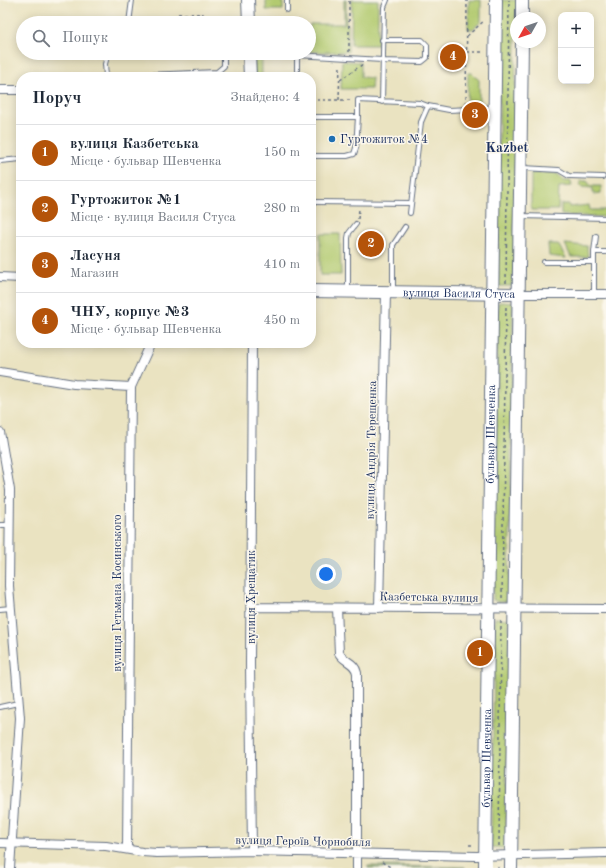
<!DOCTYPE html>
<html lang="uk">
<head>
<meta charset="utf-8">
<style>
  :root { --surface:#fff; --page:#f6f6f7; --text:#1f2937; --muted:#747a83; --line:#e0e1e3; --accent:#b45309 }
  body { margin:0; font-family:"Old Standard TT",serif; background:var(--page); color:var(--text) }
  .controls { position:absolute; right:12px; top:12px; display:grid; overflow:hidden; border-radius:8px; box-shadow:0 2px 10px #0003 }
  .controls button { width:36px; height:36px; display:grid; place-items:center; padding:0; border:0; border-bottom:1px solid var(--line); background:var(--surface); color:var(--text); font:20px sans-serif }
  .compass { position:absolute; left:510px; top:12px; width:36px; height:36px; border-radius:50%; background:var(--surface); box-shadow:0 2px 10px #0003; rotate:230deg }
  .you { position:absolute; left:326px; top:574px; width:14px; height:14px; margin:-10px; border:3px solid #fff; border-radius:50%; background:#1a73e8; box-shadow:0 0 0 6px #1a73e833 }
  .badge { display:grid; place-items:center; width:26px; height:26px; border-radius:50%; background:var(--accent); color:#fff; font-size:13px; font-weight:700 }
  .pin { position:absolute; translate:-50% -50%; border:2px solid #fff; box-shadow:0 1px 4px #0006 }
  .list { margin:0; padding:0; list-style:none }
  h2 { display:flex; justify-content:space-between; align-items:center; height:52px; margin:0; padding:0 16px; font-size:17px }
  h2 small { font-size:13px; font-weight:400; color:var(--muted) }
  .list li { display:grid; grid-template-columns:26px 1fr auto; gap:12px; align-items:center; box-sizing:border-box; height:56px; padding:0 16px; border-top:1px solid var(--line) }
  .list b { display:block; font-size:15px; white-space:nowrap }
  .list p { margin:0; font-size:13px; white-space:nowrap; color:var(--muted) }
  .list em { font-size:13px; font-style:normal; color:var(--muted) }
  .icon { flex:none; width:22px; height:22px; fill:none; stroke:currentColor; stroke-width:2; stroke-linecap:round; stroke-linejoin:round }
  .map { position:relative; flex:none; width:606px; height:868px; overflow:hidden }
  .search { position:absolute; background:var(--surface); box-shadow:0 2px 10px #0003; left:16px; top:16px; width:300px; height:44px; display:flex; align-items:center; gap:10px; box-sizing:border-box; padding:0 14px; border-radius:22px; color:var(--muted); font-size:15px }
  .panel { position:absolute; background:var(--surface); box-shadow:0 2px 10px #0003; left:16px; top:72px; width:300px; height:276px; border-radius:16px }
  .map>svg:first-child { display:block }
  .green { fill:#b2ca6f; stroke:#667c66 }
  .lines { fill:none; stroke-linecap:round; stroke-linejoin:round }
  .lane-casing { stroke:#636e81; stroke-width:6 }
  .street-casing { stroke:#636e81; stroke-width:10 }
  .secondary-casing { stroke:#636e81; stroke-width:14 }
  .path { stroke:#636e81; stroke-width:1.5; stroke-dasharray:3 3; stroke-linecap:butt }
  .lane { stroke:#fff; stroke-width:4 }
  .street { stroke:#fff; stroke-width:8 }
  .secondary { stroke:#fff; stroke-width:12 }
  .poi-dot { fill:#1f6fb2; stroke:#fbf7ec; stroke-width:1.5 }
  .labels { text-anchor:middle; stroke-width:3; stroke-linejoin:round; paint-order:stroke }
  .poi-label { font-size:12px; fill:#1b2f5e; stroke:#fbf7ec; text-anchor:start }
  .street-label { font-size:12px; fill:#1b2f5e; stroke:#fbf7ec }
  .quarter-label { font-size:14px; font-weight:bold; fill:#1b2f5e; stroke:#fbf7ec }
</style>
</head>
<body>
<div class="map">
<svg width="606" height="868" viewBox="0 0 606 868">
  <rect width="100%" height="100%" fill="#fbf7ec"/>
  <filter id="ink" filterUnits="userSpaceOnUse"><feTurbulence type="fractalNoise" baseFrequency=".025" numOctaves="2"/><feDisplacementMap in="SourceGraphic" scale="8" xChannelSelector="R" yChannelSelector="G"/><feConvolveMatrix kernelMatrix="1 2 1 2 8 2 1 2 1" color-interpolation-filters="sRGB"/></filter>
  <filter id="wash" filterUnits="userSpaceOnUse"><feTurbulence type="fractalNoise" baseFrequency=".012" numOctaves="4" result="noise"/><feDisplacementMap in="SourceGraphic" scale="16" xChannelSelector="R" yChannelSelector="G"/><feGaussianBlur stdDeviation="0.9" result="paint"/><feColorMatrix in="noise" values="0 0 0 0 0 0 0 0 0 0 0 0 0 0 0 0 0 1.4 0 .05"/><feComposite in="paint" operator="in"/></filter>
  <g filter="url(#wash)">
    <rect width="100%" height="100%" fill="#eae3c1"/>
    <path class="green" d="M266,0H283V10H266Z
      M344,0H346V24H348V52H310V24H344Z
      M352,0H378V45H351Z
      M469,0H481V22L473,29H468Z
      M500,0H519L516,18L514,286H498Z
      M253,53H262V77H254Z
      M342,61L361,62V77L372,78L371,89H341Z
      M468,73H472L479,80V104L467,105Z
      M531,173L558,174L564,181H571L572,186L559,187L558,210H531Z
      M580,181H587L591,186H601V193L593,194V188L581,187Z
      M561,204H569V207L589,205L590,210H606V217L561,215Z
      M320,234H340L341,275H320Z
      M548,244H558L566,258L549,256Z
      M565,244L587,246L588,257H571Z
      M501,302L513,303L509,601L499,602L493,600L498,303Z
      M495,618L509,619L506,848H505L491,847Z
      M368,866L465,867V868H368Z"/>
  </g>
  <g filter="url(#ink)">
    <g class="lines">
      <g class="lane-casing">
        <path id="lane" d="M287,0V10
          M129,23L132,0
          M382,61L422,62L427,58V45L422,40H382
          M297,70V55L382,60
          M106,76L105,64L108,53
          M99,77L217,72L224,66V53
          M382,102L384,7L387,0
          M311,117H358V100L420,103L428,106
          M311,156H347L354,154L356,148L358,117
          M0,161L21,159
          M523,168L559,170L569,176L603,177
          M313,202L411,203
          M410,213L421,122L428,106L449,110L493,108
          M520,216L606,218
          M594,252L596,236
          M544,262H594V252H606
          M348,289V238L349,233L356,224
          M393,291V245L405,227
          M594,293V262
          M0,525H9
          M0,609L11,608
          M0,707L18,703"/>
      </g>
      <g class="street-casing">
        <path id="street" d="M0,90H21
          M0,277L21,278
          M519,294H606
          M252,343L250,664L252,851
          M0,372L74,384L131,387
          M0,432L10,490L9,586L20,718L10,868
          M252,607L606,609
          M337,608L339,653C344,662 355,662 357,673V868
          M379,608L386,292
          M0,843L106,846L142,852L157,853L252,851L476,856L606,853
          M127,848L131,387L151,343"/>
      </g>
      <g class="secondary-casing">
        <g id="secondary">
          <path d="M248,0L249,23"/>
          <path d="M522,18V0"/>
          <path d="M249,53L250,77"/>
          <path id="s1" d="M311,291L519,294"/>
          <path id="s2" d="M485,868L496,0"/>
          <path d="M511,868L522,42"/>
        </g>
      </g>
      <path class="path" d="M178,14H203V23
        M467,36L485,20
        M349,52V0
        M467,52H485
        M340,80L363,64
        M311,100H352
        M339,100L340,64
        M466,104L467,0
        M358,219L359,209
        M506,283L509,0
        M474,597H478
        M502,598L506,305
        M469,845H475
        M499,846L501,621
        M382,862L392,868
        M498,868V867"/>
      <use href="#lane" class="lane"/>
      <use href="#street" class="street"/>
      <use href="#secondary" class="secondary"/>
    </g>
  </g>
  <circle class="poi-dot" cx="332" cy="139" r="4"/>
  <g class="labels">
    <g class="poi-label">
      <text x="340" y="143">Гуртожиток №4</text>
    </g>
    <g class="street-label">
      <text dy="4" stroke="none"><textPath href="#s1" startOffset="148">вулиця Василя Стуса</textPath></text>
      <text dy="4" stroke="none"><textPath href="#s2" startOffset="434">бульвар Шевченка</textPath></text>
      <text transform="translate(371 450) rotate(-89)" y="4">вулиця Андрія Терещенка</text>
      <text transform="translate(117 593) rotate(-90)" y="4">вулиця Гетьмана Косинського</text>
      <text transform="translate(251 597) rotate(-90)" y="4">вулиця Хрещатик</text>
      <text transform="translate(429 597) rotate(1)" y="4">Казбетська вулиця</text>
      <text dy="4" stroke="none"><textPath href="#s2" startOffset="110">бульвар Шевченка</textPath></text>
      <text transform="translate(303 841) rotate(1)" y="4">вулиця Героїв Чорнобиля</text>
    </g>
    <g class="quarter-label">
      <text x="507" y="152">Kazbet</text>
    </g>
  </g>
</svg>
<div class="controls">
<button>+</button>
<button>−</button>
</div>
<svg class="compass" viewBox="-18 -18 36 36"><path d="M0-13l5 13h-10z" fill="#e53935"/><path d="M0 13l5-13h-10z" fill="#747a83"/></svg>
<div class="you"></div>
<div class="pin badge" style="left:480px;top:653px">1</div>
<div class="pin badge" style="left:371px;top:244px">2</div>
<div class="pin badge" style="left:475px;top:115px">3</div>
<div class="pin badge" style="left:453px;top:57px">4</div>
<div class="search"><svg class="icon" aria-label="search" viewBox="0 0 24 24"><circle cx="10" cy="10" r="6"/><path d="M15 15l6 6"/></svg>Пошук</div>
<section class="panel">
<h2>Поруч<small>Знайдено: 4</small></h2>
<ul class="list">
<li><span class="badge">1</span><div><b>вулиця Казбетська</b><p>Місце · бульвар Шевченка</p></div><em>150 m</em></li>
<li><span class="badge">2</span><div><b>Гуртожиток №1</b><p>Місце · вулиця Василя Стуса</p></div><em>280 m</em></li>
<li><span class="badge">3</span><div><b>Ласуня</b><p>Магазин</p></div><em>410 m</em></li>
<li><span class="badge">4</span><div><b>ЧНУ, корпус №3</b><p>Місце · бульвар Шевченка</p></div><em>450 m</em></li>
</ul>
</section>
</div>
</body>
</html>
